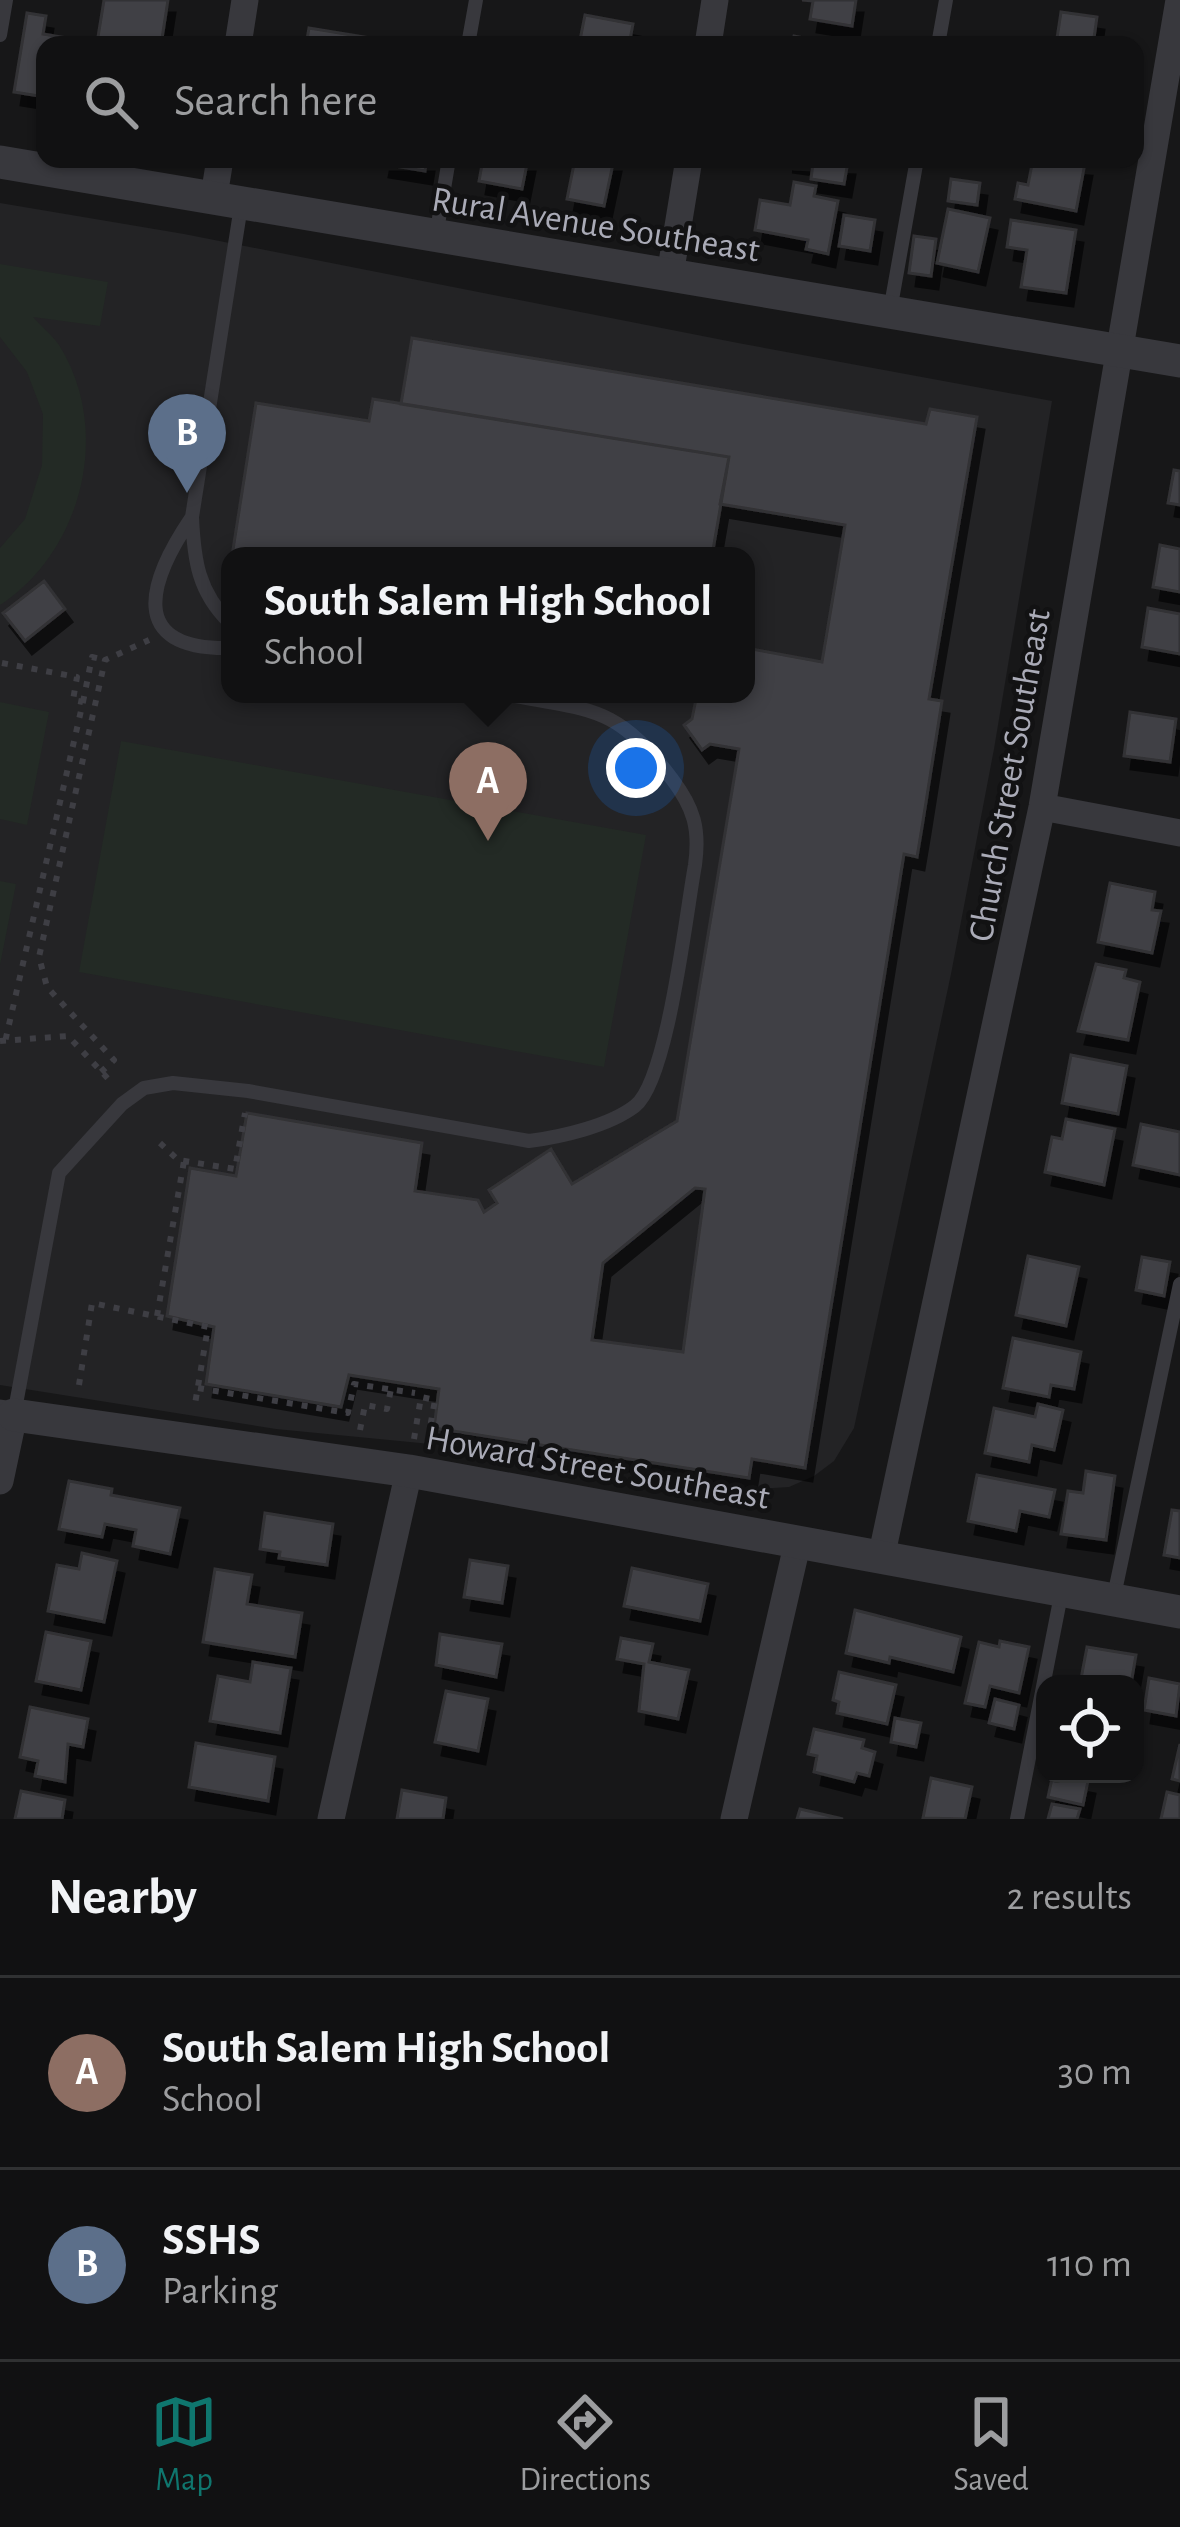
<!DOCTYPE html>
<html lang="en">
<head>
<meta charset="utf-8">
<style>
  :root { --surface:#111112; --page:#1a1a1b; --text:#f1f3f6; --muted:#9c9d9f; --line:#303132; --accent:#0f766e }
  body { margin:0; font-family:"Alegreya Sans",sans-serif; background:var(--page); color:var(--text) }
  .controls { position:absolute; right:36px; bottom:36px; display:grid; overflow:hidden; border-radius:24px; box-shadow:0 3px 9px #0004 }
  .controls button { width:108px; height:108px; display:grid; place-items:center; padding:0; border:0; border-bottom:3px solid var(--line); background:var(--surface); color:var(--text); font:60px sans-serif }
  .you { position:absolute; left:636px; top:768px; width:42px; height:42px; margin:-30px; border:9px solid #fff; border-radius:50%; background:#1a73e8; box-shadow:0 0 0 18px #1a73e833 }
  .badge { display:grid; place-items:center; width:78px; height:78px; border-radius:50%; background:var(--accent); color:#fff; font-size:39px; font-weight:700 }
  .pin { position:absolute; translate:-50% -99px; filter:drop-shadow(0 3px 6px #0008) }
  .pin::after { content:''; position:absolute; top:63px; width:42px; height:36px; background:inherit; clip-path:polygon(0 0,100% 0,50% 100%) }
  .popup { position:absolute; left:221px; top:547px; width:534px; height:156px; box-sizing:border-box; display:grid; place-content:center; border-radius:24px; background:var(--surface); filter:drop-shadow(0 3px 9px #0005); font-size:39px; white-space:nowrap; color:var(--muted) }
  .popup b { font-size:45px; color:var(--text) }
  .popup::after { content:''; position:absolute; left:50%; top:100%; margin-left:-24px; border:24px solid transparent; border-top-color:var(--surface) }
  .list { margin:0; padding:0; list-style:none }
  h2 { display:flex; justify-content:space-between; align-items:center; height:156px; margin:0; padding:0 48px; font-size:51px }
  h2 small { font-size:39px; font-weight:400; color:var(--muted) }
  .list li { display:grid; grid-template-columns:78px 1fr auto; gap:36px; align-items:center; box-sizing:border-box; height:192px; padding:0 48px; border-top:3px solid var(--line) }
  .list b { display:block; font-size:45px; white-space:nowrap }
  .list p { margin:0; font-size:39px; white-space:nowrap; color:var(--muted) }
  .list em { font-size:39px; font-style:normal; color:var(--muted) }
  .icon { flex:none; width:66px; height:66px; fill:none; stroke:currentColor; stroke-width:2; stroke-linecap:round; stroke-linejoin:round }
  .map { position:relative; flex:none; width:1180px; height:1819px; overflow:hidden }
  .search { position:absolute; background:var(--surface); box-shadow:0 3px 9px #0004; left:36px; right:36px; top:36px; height:132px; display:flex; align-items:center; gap:30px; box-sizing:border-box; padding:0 42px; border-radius:24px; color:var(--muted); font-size:45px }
  .sheet { height:540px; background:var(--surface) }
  nav { display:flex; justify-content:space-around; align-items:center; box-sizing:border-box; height:168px; border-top:3px solid var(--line); background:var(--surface); font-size:33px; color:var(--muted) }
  nav a { display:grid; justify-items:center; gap:6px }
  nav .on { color:var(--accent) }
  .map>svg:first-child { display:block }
  .built { fill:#232325; fill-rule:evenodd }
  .green { fill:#232a25 }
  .building { fill:#414145; stroke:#323134; stroke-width:3; fill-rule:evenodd; filter:url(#shadow) }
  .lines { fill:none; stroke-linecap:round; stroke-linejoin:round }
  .path { stroke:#3e3e44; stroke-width:6; stroke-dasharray:6 9; stroke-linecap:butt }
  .service { stroke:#38383d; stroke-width:14 }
  .minor { stroke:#38383d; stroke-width:27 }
  .tertiary { stroke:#38383d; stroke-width:33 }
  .labels { text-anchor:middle; stroke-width:9; stroke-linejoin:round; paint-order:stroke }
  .street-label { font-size:36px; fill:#aaabb7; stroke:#121213 }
</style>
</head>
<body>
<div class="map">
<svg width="1180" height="1819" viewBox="0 0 1180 1819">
  <defs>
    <filter id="shadow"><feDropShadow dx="7" dy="13" stdDeviation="0" flood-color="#0009"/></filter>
  </defs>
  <rect width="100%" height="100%" fill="#171718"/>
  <path class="built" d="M0,203L184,234L738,343L1052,401L994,749L951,974L854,1428L834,1461L814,1476L789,1487L757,1489L565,1457L276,1429L0,1385ZM230,556H746V694H230Z"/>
  <path class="green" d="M0,264L108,282L100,326L33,317C41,326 52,335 59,345C113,430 82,552 0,605V548L25,519L42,465L43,414L27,372L0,337Z
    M0,702L49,712L27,825L0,819Z
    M121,741L646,835L604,1067L79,972Z
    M0,881L16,884L0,965Z"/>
  <path class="building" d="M104,0H168L161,45H45V97L14,92L27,13L46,16L43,34L97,43Z
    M802,0H856L852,26L810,19L813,1Z
    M1061,12L1097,17L1093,45H1056Z
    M585,15L633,24L629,45H579Z
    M309,28L413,45H306Z
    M794,36L838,45H792Z
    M383,159H427L425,171L382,164Z
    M483,159H528L522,189L479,181Z
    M575,159H614L604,206L567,199Z
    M785,159L848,162L844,184L811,179L813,163Z
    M1033,159L1085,163L1076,211L1015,199L1018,183L1028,185Z
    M951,179L980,183L977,205L948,201Z
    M794,182L816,186L814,196L838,201L828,254L806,249L808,240L755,230L760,200L790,205Z
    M948,209L990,218L978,272L937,263Z
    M844,215L875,220L870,251L839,246Z
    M1011,220L1076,230L1066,293L1021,287L1027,250L1007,247Z
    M914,236L936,239L931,276L909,273Z
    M412,338L926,424L930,409L977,417L929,699L942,701L923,821L917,857L904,854L805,1468L752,1459L749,1478L434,1428L439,1389L349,1375L341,1407L206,1384L214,1327L167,1316L190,1168L236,1176L247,1113L422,1143L415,1191L478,1200L484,1212L497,1203L489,1190L551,1149L572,1184L677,1121L739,749L710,744L702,750L684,725L692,719L697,694H746V648L822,662L845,525L720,504L729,457L401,404ZM695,1188L705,1189L683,1352L592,1340L603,1263Z
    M373,399L729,457L712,556H232L256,403L369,421Z
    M1174,470L1180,471V505L1168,503Z
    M1160,545L1180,549V592L1153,587Z
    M44,581L65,609L25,641L3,613Z
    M1148,608L1180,614V654L1142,647Z
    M1130,712L1176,719L1170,762L1124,756Z
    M1110,883L1155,892L1152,910L1161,911L1152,953L1098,942Z
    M1096,964L1126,970L1124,978L1140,982L1128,1040L1078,1031Z
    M1071,1055L1127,1066L1118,1114L1062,1103Z
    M1066,1119L1115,1129L1104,1185L1045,1172L1052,1137L1062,1139Z
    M1141,1124L1180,1132V1175L1133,1165Z
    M1028,1256L1079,1267L1066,1326L1016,1315Z
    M1142,1257L1170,1262L1164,1296L1136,1290Z
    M1013,1338L1081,1352L1074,1389L1051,1385L1049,1397L1003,1388Z
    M1038,1404L1063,1410L1054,1450L1032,1445L1029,1462L985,1453L994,1408L1035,1417Z
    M1086,1471L1115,1476L1106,1540L1061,1534L1068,1491L1083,1493Z
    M977,1475L1055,1490L1049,1517L1020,1511L1016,1531L968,1521Z
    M69,1481L112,1489L111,1495L180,1508L170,1554L133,1546L136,1530L105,1524L102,1537L59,1529Z
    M1172,1510L1180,1511V1558L1164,1555Z
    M265,1513L333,1524L327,1565L279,1558L280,1552L260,1549Z
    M82,1553L117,1561L104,1622L48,1611L57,1565L79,1569Z
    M470,1560L508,1566L502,1603L464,1597Z
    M632,1568L708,1584L700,1621L624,1606Z
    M215,1569L252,1575L247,1604L302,1613L295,1657L203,1642Z
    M855,1610L961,1637L953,1672L890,1657L889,1663L846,1653Z
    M46,1632L91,1641L81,1690L36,1681Z
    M440,1634L502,1644L496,1677L436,1665Z
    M621,1638L653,1644L649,1662L689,1670L678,1719L639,1711L644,1664L617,1659Z
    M1000,1641L1029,1647L1019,1693L990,1686L985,1707L965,1703L979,1642L999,1647Z
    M1087,1647L1136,1655L1131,1684H1080Z
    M253,1662L291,1668L280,1733L210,1721L218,1676L250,1682Z
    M839,1672L896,1685L887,1724L837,1713L839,1702L833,1700Z
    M1149,1678L1180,1684L1176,1716L1144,1710Z
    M446,1691L488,1699L478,1751L435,1742Z
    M995,1699L1019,1705L1014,1729L989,1723Z
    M30,1707L88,1719L83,1747L68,1744L65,1782L35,1776L38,1761L20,1757Z
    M895,1718L921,1723L916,1747L891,1742Z
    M814,1729L864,1740L862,1748L875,1752L869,1776L857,1773L854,1782L814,1772L817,1756L808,1754Z
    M196,1743L275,1757L268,1801L189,1787Z
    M1180,1744V1781L1172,1779Z
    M1053,1774L1088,1781L1083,1805L1048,1797Z
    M931,1778L972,1787L965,1819L923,1818Z
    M402,1790L446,1798L443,1819H397Z
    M21,1791L65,1800L62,1819H15Z
    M1167,1792L1180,1795V1819H1161Z
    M1052,1804L1080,1809L1077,1819H1048Z
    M800,1809L843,1819H797Z"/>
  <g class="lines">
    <path class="path" d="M2,663L77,677L73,700L83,702L5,1042
      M83,702L92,657L105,660
      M0,1041L68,1036L113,1084
      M101,1072L114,1060L47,987L39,957L105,660L149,640
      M160,1143L178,1160L235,1169L245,1113
      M157,1316L184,1161
      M79,1385L92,1303L208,1327L195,1404
      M198,1388L348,1413L354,1384L415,1393
      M360,1430L365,1405L387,1409L391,1389
      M414,1439L421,1397L435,1400L431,1422L435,1423"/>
    <path class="service" d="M0,35L6,0
      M468,45L476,0
      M938,45L946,0
      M436,236L449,159
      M890,311L917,159
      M192,517L241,206
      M230,623C198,592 194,560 192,517C149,580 125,650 230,648
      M14,1415L59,1173L122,1104L144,1088L173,1083L248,1091L529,1141C561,1137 609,1126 635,1106C668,1080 686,913 695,865C700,829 694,808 672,779C616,704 591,711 505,694
      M1114,1596L1180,1284
      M1017,1819L1062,1590"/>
    <path class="minor" d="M238,45L245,0
      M708,45L715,0
      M214,196L220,159
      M670,275L689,159
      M1042,807L1180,833
      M0,1413L14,1415L0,1481
      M881,1558L1042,807L1179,0
      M331,1819L409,1471
      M734,1819L798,1541"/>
    <path class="tertiary" d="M0,162L1180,361
      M14,1415L409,1471L1180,1612"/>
  </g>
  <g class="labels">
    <g class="street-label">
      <text transform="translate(596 223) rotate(9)" y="13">Rural Avenue Southeast</text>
      <text transform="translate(1008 775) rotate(-80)" y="13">Church Street Southeast</text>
      <text transform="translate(598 1466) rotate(10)" y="13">Howard Street Southeast</text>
    </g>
  </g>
</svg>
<div class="controls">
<button><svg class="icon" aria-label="locate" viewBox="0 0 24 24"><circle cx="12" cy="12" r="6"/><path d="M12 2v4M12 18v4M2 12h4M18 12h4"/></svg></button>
</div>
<div class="you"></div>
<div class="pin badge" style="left:488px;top:841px;background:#8d6e63">A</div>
<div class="popup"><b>South Salem High School</b>School</div>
<div class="pin badge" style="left:187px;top:493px;background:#5c6f8a">B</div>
<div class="search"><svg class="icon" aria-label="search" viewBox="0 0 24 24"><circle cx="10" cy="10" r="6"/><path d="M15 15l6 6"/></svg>Search here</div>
</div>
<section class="sheet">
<h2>Nearby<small>2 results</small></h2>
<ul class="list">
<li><span class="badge" style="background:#8d6e63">A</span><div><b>South Salem High School</b><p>School</p></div><em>30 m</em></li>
<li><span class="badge" style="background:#5c6f8a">B</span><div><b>SSHS</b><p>Parking</p></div><em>110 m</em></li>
</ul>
</section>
<nav>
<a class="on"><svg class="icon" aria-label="map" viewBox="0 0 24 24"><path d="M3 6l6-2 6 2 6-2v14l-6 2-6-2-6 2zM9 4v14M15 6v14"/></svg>Map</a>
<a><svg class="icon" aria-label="directions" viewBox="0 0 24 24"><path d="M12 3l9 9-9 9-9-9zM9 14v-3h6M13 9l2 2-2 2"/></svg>Directions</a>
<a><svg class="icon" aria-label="saved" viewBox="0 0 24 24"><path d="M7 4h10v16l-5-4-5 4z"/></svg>Saved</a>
</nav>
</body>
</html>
